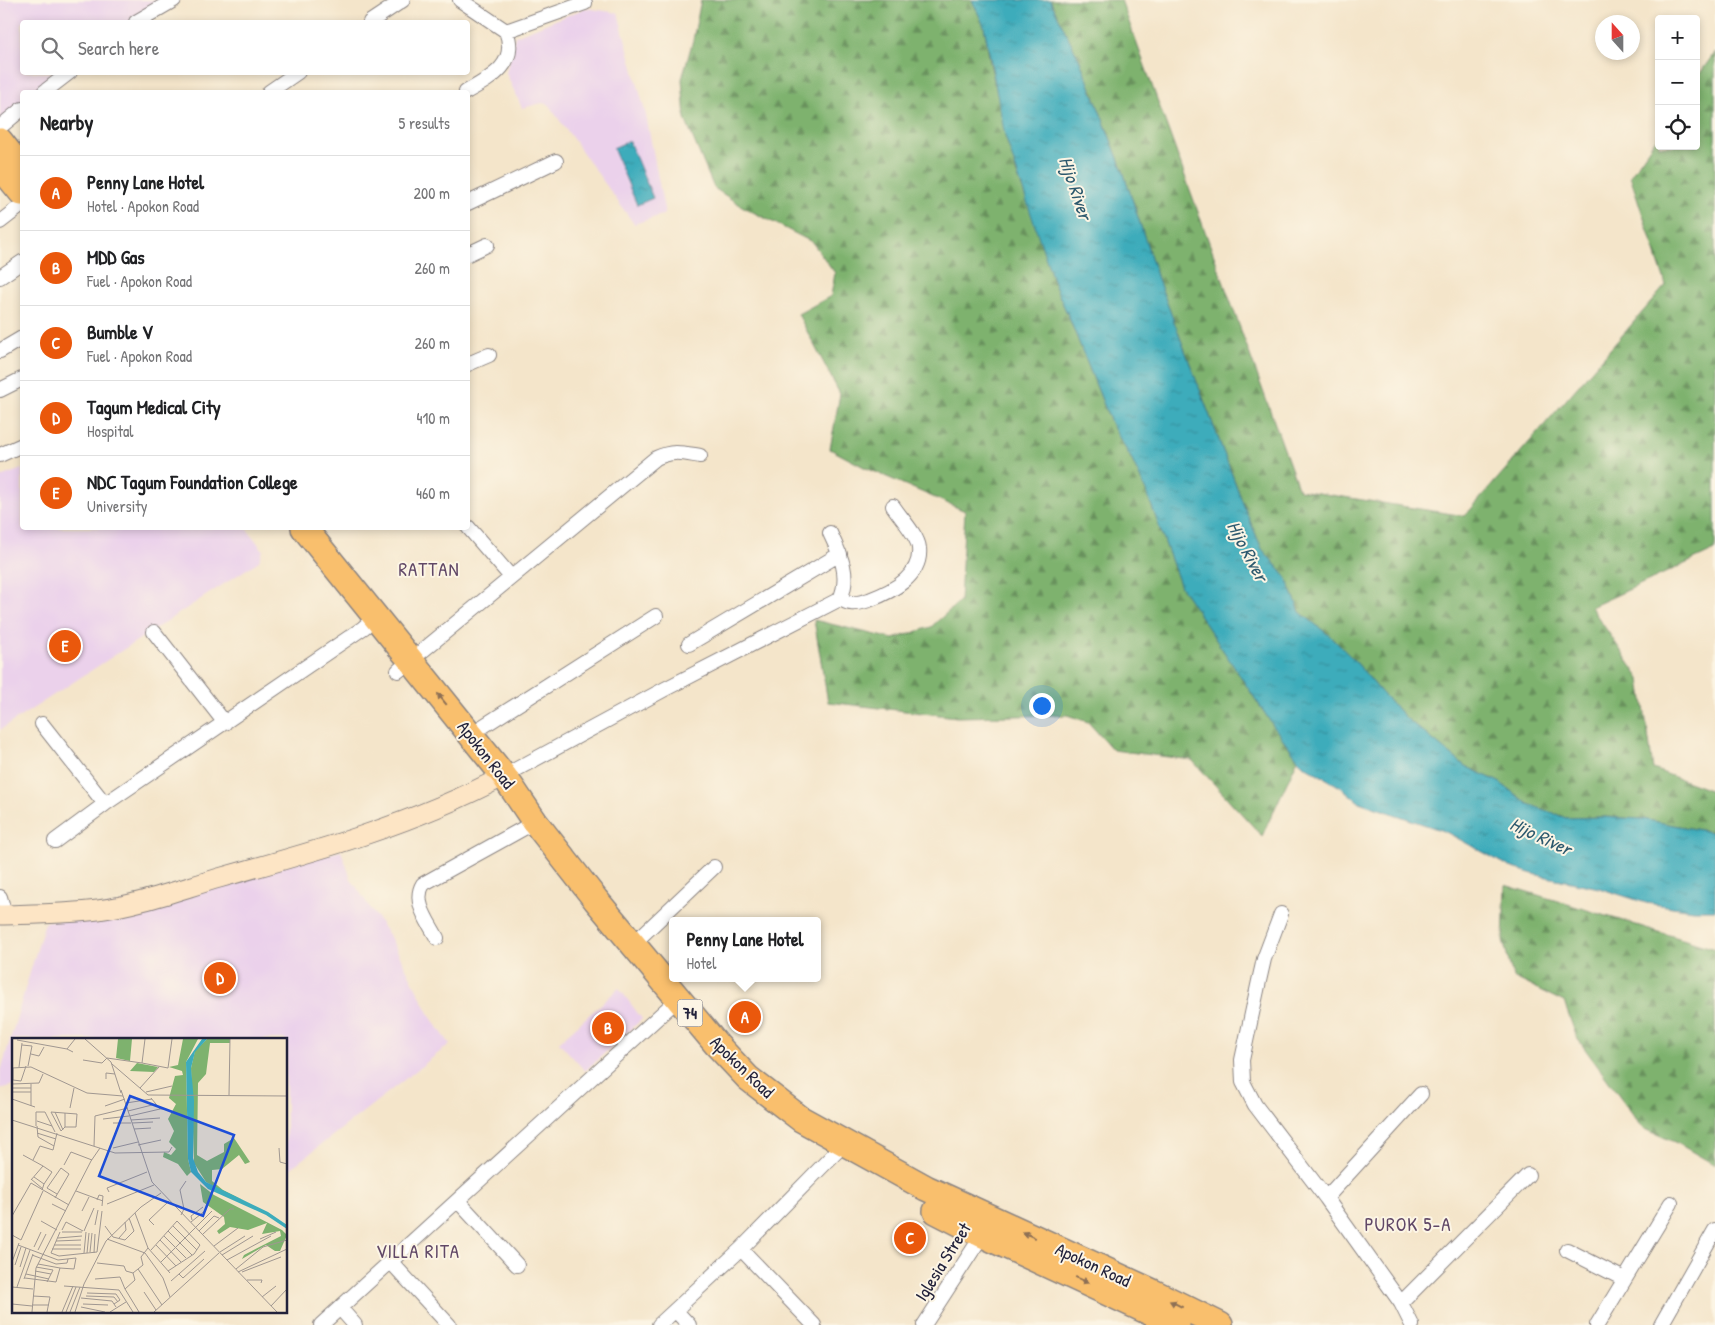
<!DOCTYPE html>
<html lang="en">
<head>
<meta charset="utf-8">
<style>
  :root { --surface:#fff; --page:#f6f6f6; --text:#202124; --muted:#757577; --line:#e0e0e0; --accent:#ea580c }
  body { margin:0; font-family:"Patrick Hand",sans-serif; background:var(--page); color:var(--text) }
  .controls { position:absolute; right:15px; top:15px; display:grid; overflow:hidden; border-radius:5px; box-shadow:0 2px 8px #0003 }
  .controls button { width:45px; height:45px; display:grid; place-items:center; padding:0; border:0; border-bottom:1px solid var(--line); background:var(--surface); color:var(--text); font:25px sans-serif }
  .compass { position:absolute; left:1595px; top:15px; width:45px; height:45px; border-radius:50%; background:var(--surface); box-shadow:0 2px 8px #0003; rotate:339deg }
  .you { position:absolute; left:1041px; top:705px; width:18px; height:18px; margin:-12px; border:4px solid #fff; border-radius:50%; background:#1a73e8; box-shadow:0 0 0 8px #1a73e833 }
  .badge { display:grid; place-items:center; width:32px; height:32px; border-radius:50%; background:var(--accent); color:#fff; font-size:16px; font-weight:700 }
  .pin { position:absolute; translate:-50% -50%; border:2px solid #fff; box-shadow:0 1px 5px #0006 }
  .popup { position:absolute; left:669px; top:917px; width:152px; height:65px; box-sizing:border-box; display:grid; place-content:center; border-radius:5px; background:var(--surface); filter:drop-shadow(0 1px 4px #0005); font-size:16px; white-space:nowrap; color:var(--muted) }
  .popup b { font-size:19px; color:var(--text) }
  .popup::after { content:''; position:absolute; left:50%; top:100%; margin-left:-10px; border:10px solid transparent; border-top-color:var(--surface) }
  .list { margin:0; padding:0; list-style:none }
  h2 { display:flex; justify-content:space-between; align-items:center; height:65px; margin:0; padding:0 20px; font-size:21px }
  h2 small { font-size:16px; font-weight:400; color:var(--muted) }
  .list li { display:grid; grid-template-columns:32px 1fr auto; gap:15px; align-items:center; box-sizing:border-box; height:75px; padding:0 20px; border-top:1px solid var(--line) }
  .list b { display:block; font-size:19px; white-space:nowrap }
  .list p { margin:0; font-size:16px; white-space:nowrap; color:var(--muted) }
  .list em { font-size:16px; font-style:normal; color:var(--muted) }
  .icon { flex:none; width:28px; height:28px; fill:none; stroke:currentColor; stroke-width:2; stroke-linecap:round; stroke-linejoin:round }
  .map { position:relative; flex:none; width:1715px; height:1325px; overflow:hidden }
  .search { position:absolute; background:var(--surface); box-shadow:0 2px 8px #0003; left:20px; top:20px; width:450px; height:55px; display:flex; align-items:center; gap:12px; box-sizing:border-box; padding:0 18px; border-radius:5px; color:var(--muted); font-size:19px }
  .panel { position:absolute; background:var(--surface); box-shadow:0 2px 8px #0003; left:20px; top:90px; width:450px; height:440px; border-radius:5px }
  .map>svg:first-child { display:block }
  .built { fill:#ebd1eb }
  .forest { fill:url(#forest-firs); stroke:#506a54 }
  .water { fill:url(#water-ripples); stroke:#30677b }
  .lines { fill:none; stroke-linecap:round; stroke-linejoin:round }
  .street-casing { stroke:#8b8482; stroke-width:16 }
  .secondary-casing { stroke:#8b8482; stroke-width:21 }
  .highway-casing { stroke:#8b8482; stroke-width:28 }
  .street { stroke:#fff; stroke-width:14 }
  .secondary { stroke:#fde5c5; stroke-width:19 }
  .highway { stroke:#f9bf6d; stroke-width:25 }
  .oneway { fill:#8e7054 }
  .labels { text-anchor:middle; stroke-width:4; stroke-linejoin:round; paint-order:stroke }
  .shield { fill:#fcf5e5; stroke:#63616e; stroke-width:1 }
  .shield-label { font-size:16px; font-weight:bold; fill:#22223b }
  .street-label { font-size:18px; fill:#22223b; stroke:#fcf5e5 }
  .water-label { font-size:19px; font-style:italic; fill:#2d596e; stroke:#fcf5e5 }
  .neighbourhood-label { font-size:19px; letter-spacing:1px; fill:#614867; stroke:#fcf5e5 }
  .inset-road { fill:none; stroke:#a09791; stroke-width:1 }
  .view { fill:#1d4ed8; fill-opacity:0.15; stroke:#1d4ed8; stroke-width:2.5 }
  .inset-edge { fill:none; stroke:#22223b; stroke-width:2.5 }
</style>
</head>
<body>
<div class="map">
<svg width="1715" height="1325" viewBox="0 0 1715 1325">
  <defs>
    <pattern id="forest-firs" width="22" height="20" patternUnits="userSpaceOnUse" patternTransform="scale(1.25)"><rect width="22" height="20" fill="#7eb26e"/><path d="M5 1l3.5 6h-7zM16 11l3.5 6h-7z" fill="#67905c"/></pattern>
    <pattern id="water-ripples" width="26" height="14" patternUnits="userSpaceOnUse" patternTransform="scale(1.25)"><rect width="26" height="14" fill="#3dacbb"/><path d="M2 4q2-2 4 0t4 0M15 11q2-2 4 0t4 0" fill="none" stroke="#338c99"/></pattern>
  </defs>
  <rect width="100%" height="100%" fill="#fcf5e5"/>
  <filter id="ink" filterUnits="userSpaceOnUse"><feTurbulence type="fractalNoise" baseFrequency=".02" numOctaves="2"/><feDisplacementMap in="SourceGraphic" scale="10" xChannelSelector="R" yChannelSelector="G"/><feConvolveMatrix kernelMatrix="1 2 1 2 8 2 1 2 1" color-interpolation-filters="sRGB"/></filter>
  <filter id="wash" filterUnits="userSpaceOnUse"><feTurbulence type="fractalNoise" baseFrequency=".0096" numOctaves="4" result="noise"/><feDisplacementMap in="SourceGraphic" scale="20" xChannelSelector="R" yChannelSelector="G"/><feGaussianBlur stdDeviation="1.12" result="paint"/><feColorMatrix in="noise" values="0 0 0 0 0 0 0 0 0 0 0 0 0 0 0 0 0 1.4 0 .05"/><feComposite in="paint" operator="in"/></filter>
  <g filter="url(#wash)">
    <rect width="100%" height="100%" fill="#f4e5ca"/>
    <path class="built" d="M0,0H163L133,22H22V72L66,73L39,92H22V105L0,121Z
      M586,8L618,13L646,115L665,214L634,224L548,104L542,103L522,108L506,73L515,36Z
      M22,469V528H246L263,550L259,561L0,730V477Z
      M341,851L351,879L390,937L432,1019L450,1044L286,1172V1039H14V1085L0,1089V1074L45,922Z
      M619,988L642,1019L585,1071L559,1042Z"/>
    <path class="forest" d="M701,0H972L984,25L990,63L1016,172L1030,208L1055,286L1070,320L1112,425L1131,458L1147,493L1181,587L1274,727L1298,759L1262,836L1192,760L1113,750L1088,722L1067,715L957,717L828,702L814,620L893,639L931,627L960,601L965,511L864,467L830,449L840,394L798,314L831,296L835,273L812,242L745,208L714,188L685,119L682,79L693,40Z
      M1050,0H1121L1299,490L1465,516L1666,285L1630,176L1659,134V146H1696V79L1715,52V550L1591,607L1640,679L1653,769L1715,792V833L1642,819L1603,817L1566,818L1528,804L1499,782L1465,766L1407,719L1381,692L1356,662L1330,636L1300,612L1286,577L1262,549L1247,514L1159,282L1123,171L1081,63Z
      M1505,885L1715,949V1165L1679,1144L1643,1128L1577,1038L1564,1002L1513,977L1503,940Z"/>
    <path class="water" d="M972,0H1050L1081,63L1123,171L1159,282L1247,514L1262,549L1286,577L1300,612L1330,636L1356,662L1381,692L1407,719L1465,766L1499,782L1528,804L1566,818L1603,817L1642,819L1715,833V910H1693L1646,903L1599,888L1533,874L1510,867L1446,832L1359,802L1342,788L1303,765L1298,759L1274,727L1181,587L1147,493L1131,458L1112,425L1070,320L1055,286L1005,136L984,26Z
      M629,141L653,198L637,205L613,148Z"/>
  </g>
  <g filter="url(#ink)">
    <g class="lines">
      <g class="street-casing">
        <path id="street" d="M460,0L506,31L585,3
          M136,22L174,0
          M370,22L403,0
          M44,92L70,72
          M269,92L298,72
          M466,92C491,78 519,64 506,31
          M0,127L22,109
          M468,203L556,161
          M0,222L22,205
          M468,254L487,245
          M0,277L22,262
          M0,351L22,338
          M468,364L489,355
          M0,390L22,379
          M0,455L22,445
          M468,527L511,577
          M840,599C843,600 847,603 851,603C857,604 863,602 869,600C891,592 922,576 919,548C918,536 900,517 893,506
          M154,632L225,723
          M689,644L840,554
          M398,671L656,458C673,450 682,453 700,456
          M42,724L105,804
          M471,734L656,616
          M504,776L665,689L840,599C851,576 840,554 830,533
          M55,841L105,804L363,628L375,618
          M0,897L5,915
          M1281,914L1264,959L1259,981L1242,1060L1243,1082L1255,1105L1326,1198L1401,1303L1412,1325
          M437,938C429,922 412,902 423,884L535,822
          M633,944L714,867
          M1326,1198L1421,1094
          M458,1201L517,1265
          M741,1249L814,1325
          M1567,1250L1624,1279
          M391,1262L449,1325
          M1401,1303L1528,1175
          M340,1308L355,1325
          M675,1310L689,1325
          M321,1325L678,999
          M659,1325L741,1249L846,1142
          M924,1325L985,1231
          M1597,1325L1671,1203
          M1661,1325L1715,1230"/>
      </g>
      <g class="secondary-casing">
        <path id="secondary" d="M0,915C32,914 66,914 98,910C138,905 181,889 219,878C317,851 414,824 504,776"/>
      </g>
      <g class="highway-casing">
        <path id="highway" d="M0,141L22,169
          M0,166L22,193
          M304,528L504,776L535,822L596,900L717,1045L748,1078L801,1119L926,1188L1153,1292L1220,1325
          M936,1211L983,1235L1177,1325"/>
      </g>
      <use href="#street" class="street"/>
      <use href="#secondary" class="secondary"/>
      <use href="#highway" class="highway"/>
    </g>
    <defs><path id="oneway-solid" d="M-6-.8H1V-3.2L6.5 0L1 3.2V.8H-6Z" transform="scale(1.25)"/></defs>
    <g class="oneway">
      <use href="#oneway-solid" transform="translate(442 699) rotate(-129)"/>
      <use href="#oneway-solid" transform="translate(1029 1235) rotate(-155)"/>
      <use href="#oneway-solid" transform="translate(1082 1280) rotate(25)"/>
      <use href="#oneway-solid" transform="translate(1176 1304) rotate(-154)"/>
    </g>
  </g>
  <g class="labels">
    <rect class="shield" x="677.5" y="999.5" width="25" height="27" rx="4"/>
    <g class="shield-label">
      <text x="690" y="1019">74</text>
    </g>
    <g class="street-label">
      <text transform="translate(486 755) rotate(52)" y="6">Apokon Road</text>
      <text transform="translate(742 1067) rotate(44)" y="6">Apokon Road</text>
      <text transform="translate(943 1262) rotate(-58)" y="6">Iglesia Street</text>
      <text transform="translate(1093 1265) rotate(25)" y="6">Apokon Road</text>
    </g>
    <g class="water-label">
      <text transform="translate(1076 188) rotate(71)" y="7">Hijo River</text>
      <text transform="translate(1248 551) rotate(62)" y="7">Hijo River</text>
      <text transform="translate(1541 836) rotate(25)" y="7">Hijo River</text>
    </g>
    <g class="neighbourhood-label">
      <text x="429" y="576">RATTAN</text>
      <text x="1408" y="1231">PUROK 5-A</text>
      <text x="418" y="1258">VILLA RITA</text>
    </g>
  </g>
  <g transform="translate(12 1038)">
    <rect width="275" height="275" fill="#f4e5ca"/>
    <path d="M106,1H120L118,23L104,20ZM171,1H186L174,24L176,121L179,134L175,138L166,126L151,119L152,114L159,117L164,111L157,104L162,93L156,81L164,66L157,60L163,38L171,37L170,33L157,29L166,27ZM195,1H218V5H198L194,36L186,45L185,117L195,123L212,114V106L222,100L238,124L233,126L227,117L210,131L200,132V143L211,152L231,162L215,156L194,144L182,125L179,30L183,13ZM125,25L146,29L142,34L118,33ZM188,146L202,157L270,192L275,197L268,213H263L254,207L230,221L232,217L269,198L268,193L250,196L255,185L236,192L218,189L207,196L205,193L213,186L212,179L191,164Z" fill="#7eb26e"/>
    <path d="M190,1H195L183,14L179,30L182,63L181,120L186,134L194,144L256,174L275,187V191L254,177L196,151L179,134L176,121L174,24Z" fill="#3dacbb"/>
    <path class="inset-road" d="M73,1L99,24L109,55M5,2L55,11M10,7L20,8L16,28M61,14L55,11L63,1M19,16L27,18L32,9M95,20L130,25L133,1M71,22L90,25L95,20M130,25L156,30L160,1M100,26L136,57L275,58M7,29L10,5M0,30L19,29L75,55L111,58M1,30V42L9,43L14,28M94,41V35L103,36M0,46L27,45L31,36M19,46V68M0,50H19M128,50L147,29M109,52L140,144L265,274M0,54H19M134,54L160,48M217,57L218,1M139,60L148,71H153M0,61L23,69M114,65L140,61M93,68L113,61M58,70L62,50M116,73L144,66M43,74L51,92M118,78L148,71M91,81L117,78M0,82L103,115L157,114L160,109M119,82L148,80M25,83L40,88M101,85H119M120,85L141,84M24,88V74H33L43,94M25,88L26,99L42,108M53,89H64L65,76L39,74L49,93L53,89V75M122,91L139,90M25,95L44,101M126,107L149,102M82,108L83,78L116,70M101,110L126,104M267,110L268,124L275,126M11,117L31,128M21,122L28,108L41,112L45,95M52,127L59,114L80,122M22,139L32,146L30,152M19,141L31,151M19,142L31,128L40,134L32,146M64,153L91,163M97,154L95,150L135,134M43,160L57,136L49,130L35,150L45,156M85,162L87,157L91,158L90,168M40,166L54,173M95,166L142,147M70,173L77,159M123,175L136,210L158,235M169,177L172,171L168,152L174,143M0,178L19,145L57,167M180,182L179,178L191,169M29,183L45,192M179,184L194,172M83,187L86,172M142,187L137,182L157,163M93,188L101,199L113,202L122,193L117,180M161,188L185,212M50,192L54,184L71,193M72,193L82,170M156,193L180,217M187,193L202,178L207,180M48,194L39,215L47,218L85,214L90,173M50,194H70M191,196L218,171H222M0,197L9,202L31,153M152,198L174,220M46,200L70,198M107,200L114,192L113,184M95,201L133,215L151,240L158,259M248,201L264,194M148,202L169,224M44,203L69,202M6,207L46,222L64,220L62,231L48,230L44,244L13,240M42,207H69M144,207L164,228M202,208L226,190M22,209L29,194M40,211H69M26,212L34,196M139,212L165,183L188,207L182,216L156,233M78,214L80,195M208,214L233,198M72,215L74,194M75,215L77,195M82,215L83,196M20,217L44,226L55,225L56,221M210,217L241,198M215,222L259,198M0,224L7,205M149,224L200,173M85,225L112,228L114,233L121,235L131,227L129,219L136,210M26,226L48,230M3,227L9,209M8,229L14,210M24,229L41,232L35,244M126,231L150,267M224,231L251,209L275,202M23,233L39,236M226,234L275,211M230,234L269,219M121,235L123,242L113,251L127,274M14,236L37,241M167,236L171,240L192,221M12,241L21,216M83,241L108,239L113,251M235,242H250L249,245M159,243L193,213M52,248L107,252M0,249L21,251M5,249L18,212M107,252L121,274M132,254L144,272M75,255L104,256L108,262L102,266M21,258L38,259L35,274M74,258L102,259L106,264M250,259L264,248M69,260L100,263L104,269M0,266L20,268M71,266L96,267M20,267H37M259,268L275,251M69,269L93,274M20,274L24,230L79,123L88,110M50,274L61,248M54,274L64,249M58,274L68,249M63,274L72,246L94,203L129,169L149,155M98,274L114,264M142,274L207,215"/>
    <path class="view" d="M118,58L222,97L191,178L87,138Z"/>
    <rect width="275" height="275" class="inset-edge"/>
  </g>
</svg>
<div class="controls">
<button>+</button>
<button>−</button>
<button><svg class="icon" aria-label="locate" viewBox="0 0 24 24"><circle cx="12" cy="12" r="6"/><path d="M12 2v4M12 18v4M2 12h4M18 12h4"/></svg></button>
</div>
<svg class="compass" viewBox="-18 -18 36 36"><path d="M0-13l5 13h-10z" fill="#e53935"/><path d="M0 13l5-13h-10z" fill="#757577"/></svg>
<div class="you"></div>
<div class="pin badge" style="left:745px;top:1017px">A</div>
<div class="popup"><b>Penny Lane Hotel</b>Hotel</div>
<div class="pin badge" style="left:608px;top:1028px">B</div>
<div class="pin badge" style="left:910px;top:1238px">C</div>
<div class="pin badge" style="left:220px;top:978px">D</div>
<div class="pin badge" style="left:65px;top:646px">E</div>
<div class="search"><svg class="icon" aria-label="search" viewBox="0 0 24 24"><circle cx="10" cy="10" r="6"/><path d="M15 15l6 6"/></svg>Search here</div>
<section class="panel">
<h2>Nearby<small>5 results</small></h2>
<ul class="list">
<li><span class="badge">A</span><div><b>Penny Lane Hotel</b><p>Hotel · Apokon Road</p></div><em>200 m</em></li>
<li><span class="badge">B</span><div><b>MDD Gas</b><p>Fuel · Apokon Road</p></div><em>260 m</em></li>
<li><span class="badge">C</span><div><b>Bumble V</b><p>Fuel · Apokon Road</p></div><em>260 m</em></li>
<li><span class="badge">D</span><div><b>Tagum Medical City</b><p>Hospital</p></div><em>410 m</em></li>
<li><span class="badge">E</span><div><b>NDC Tagum Foundation College</b><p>University</p></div><em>460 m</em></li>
</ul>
</section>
</div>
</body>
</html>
